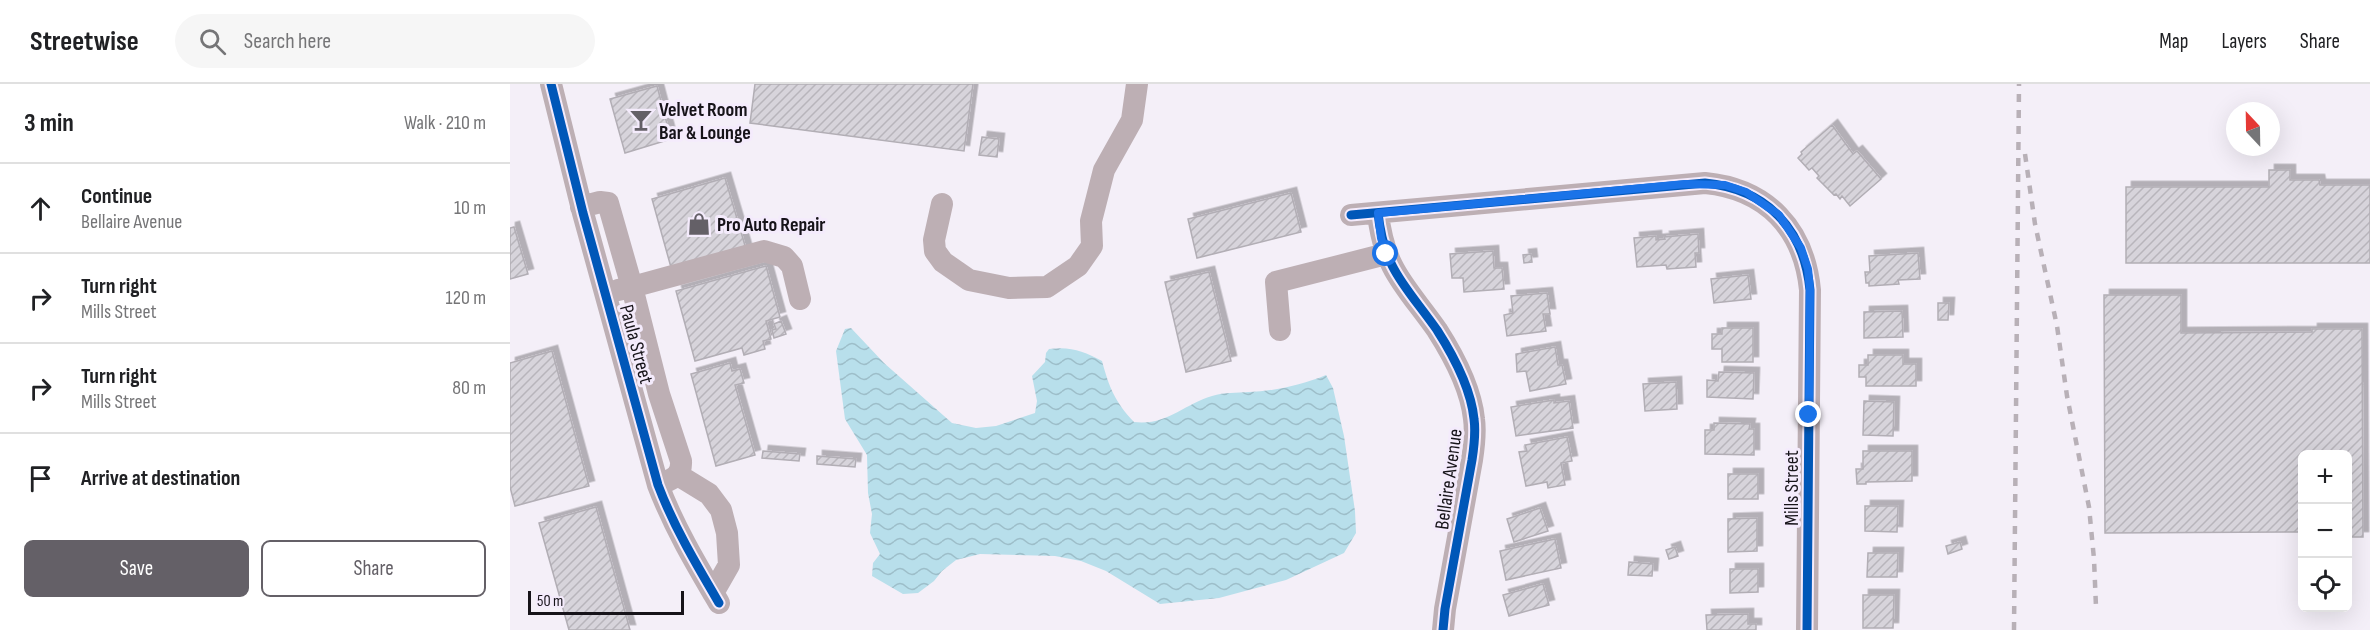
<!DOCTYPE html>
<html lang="en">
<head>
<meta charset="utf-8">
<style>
  :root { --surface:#fff; --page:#f6f6f6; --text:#202124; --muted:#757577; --line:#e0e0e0; --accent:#646067 }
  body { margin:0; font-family:"Sofia Sans Condensed",sans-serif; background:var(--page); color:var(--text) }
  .controls { position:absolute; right:18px; bottom:18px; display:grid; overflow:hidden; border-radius:9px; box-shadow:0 6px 24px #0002 }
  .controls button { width:54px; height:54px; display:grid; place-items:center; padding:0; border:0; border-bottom:2px solid var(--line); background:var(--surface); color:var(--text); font:30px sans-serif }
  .compass { position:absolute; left:1716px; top:18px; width:54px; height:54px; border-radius:50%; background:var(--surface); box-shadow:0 6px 24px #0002; rotate:338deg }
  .scale { position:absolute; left:18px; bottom:15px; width:156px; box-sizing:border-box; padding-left:6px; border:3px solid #161319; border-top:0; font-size:16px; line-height:21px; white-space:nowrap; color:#161319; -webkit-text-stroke:4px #f4ebfc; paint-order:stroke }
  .stop { position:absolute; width:18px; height:18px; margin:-14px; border:4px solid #1a73e8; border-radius:50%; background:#fff }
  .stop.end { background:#1a73e8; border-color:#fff; box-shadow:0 2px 6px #0008 }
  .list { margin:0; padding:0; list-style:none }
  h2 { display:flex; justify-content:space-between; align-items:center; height:78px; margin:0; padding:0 24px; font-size:26px }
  h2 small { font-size:20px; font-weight:400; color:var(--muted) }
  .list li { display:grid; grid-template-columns:39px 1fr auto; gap:18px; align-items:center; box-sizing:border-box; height:90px; padding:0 24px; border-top:2px solid var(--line) }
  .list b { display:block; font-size:22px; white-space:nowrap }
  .list p { margin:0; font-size:20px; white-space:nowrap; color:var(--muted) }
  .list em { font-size:20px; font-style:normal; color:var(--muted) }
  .actions { display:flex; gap:12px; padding:18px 24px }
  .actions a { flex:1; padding:14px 0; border:2px solid var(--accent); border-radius:9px; text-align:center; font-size:21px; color:var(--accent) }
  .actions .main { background:var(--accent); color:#fff }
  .icon { flex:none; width:33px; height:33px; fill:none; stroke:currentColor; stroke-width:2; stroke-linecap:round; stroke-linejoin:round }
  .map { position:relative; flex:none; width:1860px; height:546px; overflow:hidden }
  header { display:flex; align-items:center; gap:36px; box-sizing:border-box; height:84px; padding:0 30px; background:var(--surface); border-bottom:2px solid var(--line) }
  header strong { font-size:28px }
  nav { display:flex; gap:33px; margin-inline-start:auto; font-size:21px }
  .search { width:420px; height:54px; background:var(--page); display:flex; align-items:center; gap:15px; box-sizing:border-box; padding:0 21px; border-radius:33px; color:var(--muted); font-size:22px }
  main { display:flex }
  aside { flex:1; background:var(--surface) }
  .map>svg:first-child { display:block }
  .water { fill:url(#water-waves) }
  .building { fill:url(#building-hatch); stroke:#b2aeb5; stroke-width:1.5; filter:url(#shadow) }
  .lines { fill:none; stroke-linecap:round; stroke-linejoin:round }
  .minor { stroke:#bdafb4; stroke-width:22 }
  .rail { stroke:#b8b0b7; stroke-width:4.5; stroke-dasharray:8 8; stroke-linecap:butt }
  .cycleway-casing { stroke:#f4ebfc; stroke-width:13 }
  .cycleway { stroke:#0057b8; stroke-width:9 }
  .route { stroke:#1a73e8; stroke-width:8 }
  .labels { text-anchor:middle; stroke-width:6; stroke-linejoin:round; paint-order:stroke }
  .poi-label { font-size:20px; font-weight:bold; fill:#161319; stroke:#f4ebfc; text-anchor:start }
  .street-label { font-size:20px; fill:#161319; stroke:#f4ebfc }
</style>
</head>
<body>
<header>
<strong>Streetwise</strong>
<div class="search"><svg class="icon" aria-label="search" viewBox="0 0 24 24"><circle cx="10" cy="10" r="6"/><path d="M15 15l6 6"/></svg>Search here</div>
<nav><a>Map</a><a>Layers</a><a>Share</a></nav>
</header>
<main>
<aside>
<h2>3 min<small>Walk · 210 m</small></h2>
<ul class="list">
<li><svg class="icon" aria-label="ahead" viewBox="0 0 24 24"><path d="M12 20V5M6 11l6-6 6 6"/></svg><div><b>Continue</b><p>Bellaire Avenue</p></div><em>10 m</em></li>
<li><svg class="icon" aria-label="right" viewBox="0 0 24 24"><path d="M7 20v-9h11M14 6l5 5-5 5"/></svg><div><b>Turn right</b><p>Mills Street</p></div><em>120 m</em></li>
<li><svg class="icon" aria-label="right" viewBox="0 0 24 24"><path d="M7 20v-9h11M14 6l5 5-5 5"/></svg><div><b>Turn right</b><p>Mills Street</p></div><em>80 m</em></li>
<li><svg class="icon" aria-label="arrive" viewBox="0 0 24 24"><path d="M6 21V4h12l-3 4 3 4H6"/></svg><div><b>Arrive at destination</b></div></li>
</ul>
<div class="actions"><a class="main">Save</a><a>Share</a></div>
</aside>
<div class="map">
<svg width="1860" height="546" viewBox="0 0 1860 546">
  <defs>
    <pattern id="water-waves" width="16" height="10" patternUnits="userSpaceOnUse" patternTransform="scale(1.5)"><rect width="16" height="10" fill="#b8dfeb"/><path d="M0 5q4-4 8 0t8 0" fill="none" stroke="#9dbec9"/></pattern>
    <pattern id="building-hatch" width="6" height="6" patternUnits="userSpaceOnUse" patternTransform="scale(1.5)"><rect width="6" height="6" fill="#d7d4db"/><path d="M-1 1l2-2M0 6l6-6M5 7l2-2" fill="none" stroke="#b8b5bb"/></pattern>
    <filter id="shadow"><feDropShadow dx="5.5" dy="-5.5" stdDeviation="0" flood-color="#0004"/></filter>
  </defs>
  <rect width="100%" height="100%" fill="#f4eff8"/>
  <path class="water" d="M341,244L374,279L442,339L466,344L486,342L525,329L527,317L522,292L535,278L536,269L539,265C560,262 574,267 592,277C599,303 605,318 624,338C657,342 674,320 702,312C715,308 726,309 739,308C765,307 792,301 816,291L823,304L834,352L845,427L846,449L834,469L776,496L709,514L650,520L596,487L571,477L545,472L470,470L446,476L432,487L424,497L408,509L393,510L362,492L363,479L370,470L360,449L362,430L358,409L357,371L335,335L326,267L335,245Z"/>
  <path class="building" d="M245,0H463L454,67L240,39Z
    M147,2L161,55L115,69L100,15Z
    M1322,41L1343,70L1347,67L1371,95L1340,122L1332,112L1330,115L1326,110L1324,111L1307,94L1309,92L1302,84L1299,86L1288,74L1292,70L1291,68Z
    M472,53L489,55L487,73L469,71Z
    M1759,86H1780V96H1809L1810,101H1860V179H1616V103H1759Z
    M215,94L236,165L162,187L142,115Z
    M781,109L791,148L687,174L678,135Z
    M4,143L18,190L0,195V144Z
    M1188,150L1189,169H1185L1186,183L1157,185L1156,181L1127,183L1124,154L1146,152V156L1155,155L1154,153Z
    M983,167L984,184H992L994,205L954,208L953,194H942L940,170Z
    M1408,169L1410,195L1388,196L1389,200L1359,202V199H1356L1355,188H1360L1359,172Z
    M1021,170L1022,178L1014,179L1013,171Z
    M256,182L270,233L256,237L261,255L253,257L255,265L234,271L232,264L185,277L166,207Z
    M699,188L721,277L676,288L655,198Z
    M1238,191L1241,215L1204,219L1201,195Z
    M1037,209L1040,230H1033L1036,247L997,252L994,231L1003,229L1001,212Z
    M1594,211H1671V249L1802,248V245H1852L1853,453H1838V370H1792V448L1595,449Z
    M1428,219H1439L1438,236H1428Z
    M1392,227L1393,253L1354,254V228Z
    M271,237L276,250L264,254L262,246L266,245L264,240Z
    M1212,244H1243V278H1212V265H1202V250H1212Z
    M1045,263L1048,281H1052L1056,300L1020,307L1016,287L1007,288L1006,270Z
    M42,267L79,402L5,422L0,403V279Z
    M1358,271H1393V280H1406V302H1356V293H1349V281H1358Z
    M220,279L222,287L230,285L234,299L225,301L245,371L206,382L181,290Z
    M1209,288L1244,289L1243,315L1197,313V296L1208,297Z
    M1166,298L1167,325L1135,327L1133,300Z
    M1044,316V319L1059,317L1063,344L1006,352L1001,323Z
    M1354,317L1384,318L1383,352L1353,351Z
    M1204,339L1240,340L1239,345H1244V371L1195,370V346H1204Z
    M1057,353L1062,377L1051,379L1055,401L1038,404L1037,398L1016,402L1009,368L1017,367L1015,361Z
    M253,367L290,370L289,377L252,374Z
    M1353,367H1402V397L1356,398V400H1347L1346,385H1353Z
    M307,372L346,375L345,383L307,380Z
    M1218,390H1248V415H1218Z
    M1355,422H1388L1387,448L1355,447Z
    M86,423L120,546H59L29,439Z
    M1030,424L1038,447L1004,458L997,435Z
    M1247,434V467L1218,468V435Z
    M1045,455L1051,484L996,496L990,467Z
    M1450,458L1452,465L1438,470L1436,462Z
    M1165,463L1168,472L1159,475L1156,466Z
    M1358,469H1388L1387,493H1357Z
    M1119,478L1143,480L1142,492L1118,491Z
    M1220,485H1248V508L1220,509Z
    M1033,500L1039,521L999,532L993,511Z
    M1353,511H1384L1383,544H1353Z
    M1238,530V540H1246V546H1197L1196,531Z"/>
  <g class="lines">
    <path class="minor" d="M41,0L73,129L148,401C164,443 186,480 209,519
      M432,120L424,156L425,167L433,178L459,196L499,204L537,203L568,182L582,162L581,137L594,86L622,36L627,0
      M71,123L90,118L98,119L122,203L254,167L274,173L282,182L290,215
      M868,129C874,186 896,202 927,246C943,271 961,305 964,335C966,349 964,363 962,376L935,525L933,546
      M841,131L1195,99C1257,105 1294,145 1300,206L1297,546
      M108,206L122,203L149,310L171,377C172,393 162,395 148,401
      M770,246L766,198L876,170
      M168,391L199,410L211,426L217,449L219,481L203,509"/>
    <path class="rail" d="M1515,70L1525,140L1547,242L1557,312L1579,423L1584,475L1586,523
      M1504,546L1509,0"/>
    <g class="cycleway-casing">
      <path id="cycleway" d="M41,0L73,129L148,401C164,443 186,480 209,519
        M868,129C874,186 896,202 927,246C943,271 961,305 964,335C966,349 964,363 962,376L935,525L933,546
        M841,131L1195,99C1257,105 1294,145 1300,206L1297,546"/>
    </g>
    <use href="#cycleway" class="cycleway"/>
  </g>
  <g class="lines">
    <path class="route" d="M876,170L871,154L868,129L1175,100L1215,101L1236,108L1269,131L1291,164L1298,185L1300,206L1299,331"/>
  </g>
  <defs>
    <g id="bar-bare" transform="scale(1.8)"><path d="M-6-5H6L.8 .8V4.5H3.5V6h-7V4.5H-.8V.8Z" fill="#646067" stroke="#f4ebfc" stroke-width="2.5" paint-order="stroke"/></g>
    <g id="shop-bare" transform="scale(1.8)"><path d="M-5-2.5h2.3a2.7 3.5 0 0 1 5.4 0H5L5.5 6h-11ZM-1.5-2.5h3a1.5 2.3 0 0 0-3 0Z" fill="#646067" stroke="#f4ebfc" stroke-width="2.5" paint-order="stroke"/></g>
  </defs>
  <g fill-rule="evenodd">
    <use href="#bar-bare" x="131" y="36"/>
    <use href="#shop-bare" x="189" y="140"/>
  </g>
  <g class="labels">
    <g class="poi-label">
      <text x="149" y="32">Velvet Room<tspan x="149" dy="23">Bar &amp; Lounge</tspan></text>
      <text x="207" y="147">Pro Auto Repair</text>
    </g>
    <g class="street-label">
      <text transform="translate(127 260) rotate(75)" y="7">Paula Street</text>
      <text transform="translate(938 395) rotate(-82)" y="7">Bellaire Avenue</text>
      <text transform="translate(1281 404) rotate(-90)" y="7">Mills Street</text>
    </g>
  </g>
</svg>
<div class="controls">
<button>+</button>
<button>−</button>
<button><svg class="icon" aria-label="locate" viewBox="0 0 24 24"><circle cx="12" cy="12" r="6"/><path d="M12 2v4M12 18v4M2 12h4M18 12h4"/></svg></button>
</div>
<svg class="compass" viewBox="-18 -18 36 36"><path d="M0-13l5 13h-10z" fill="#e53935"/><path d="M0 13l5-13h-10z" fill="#757577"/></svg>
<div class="scale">50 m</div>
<div class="stop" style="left:876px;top:170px"></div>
<div class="stop end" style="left:1299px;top:331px"></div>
</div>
</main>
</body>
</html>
